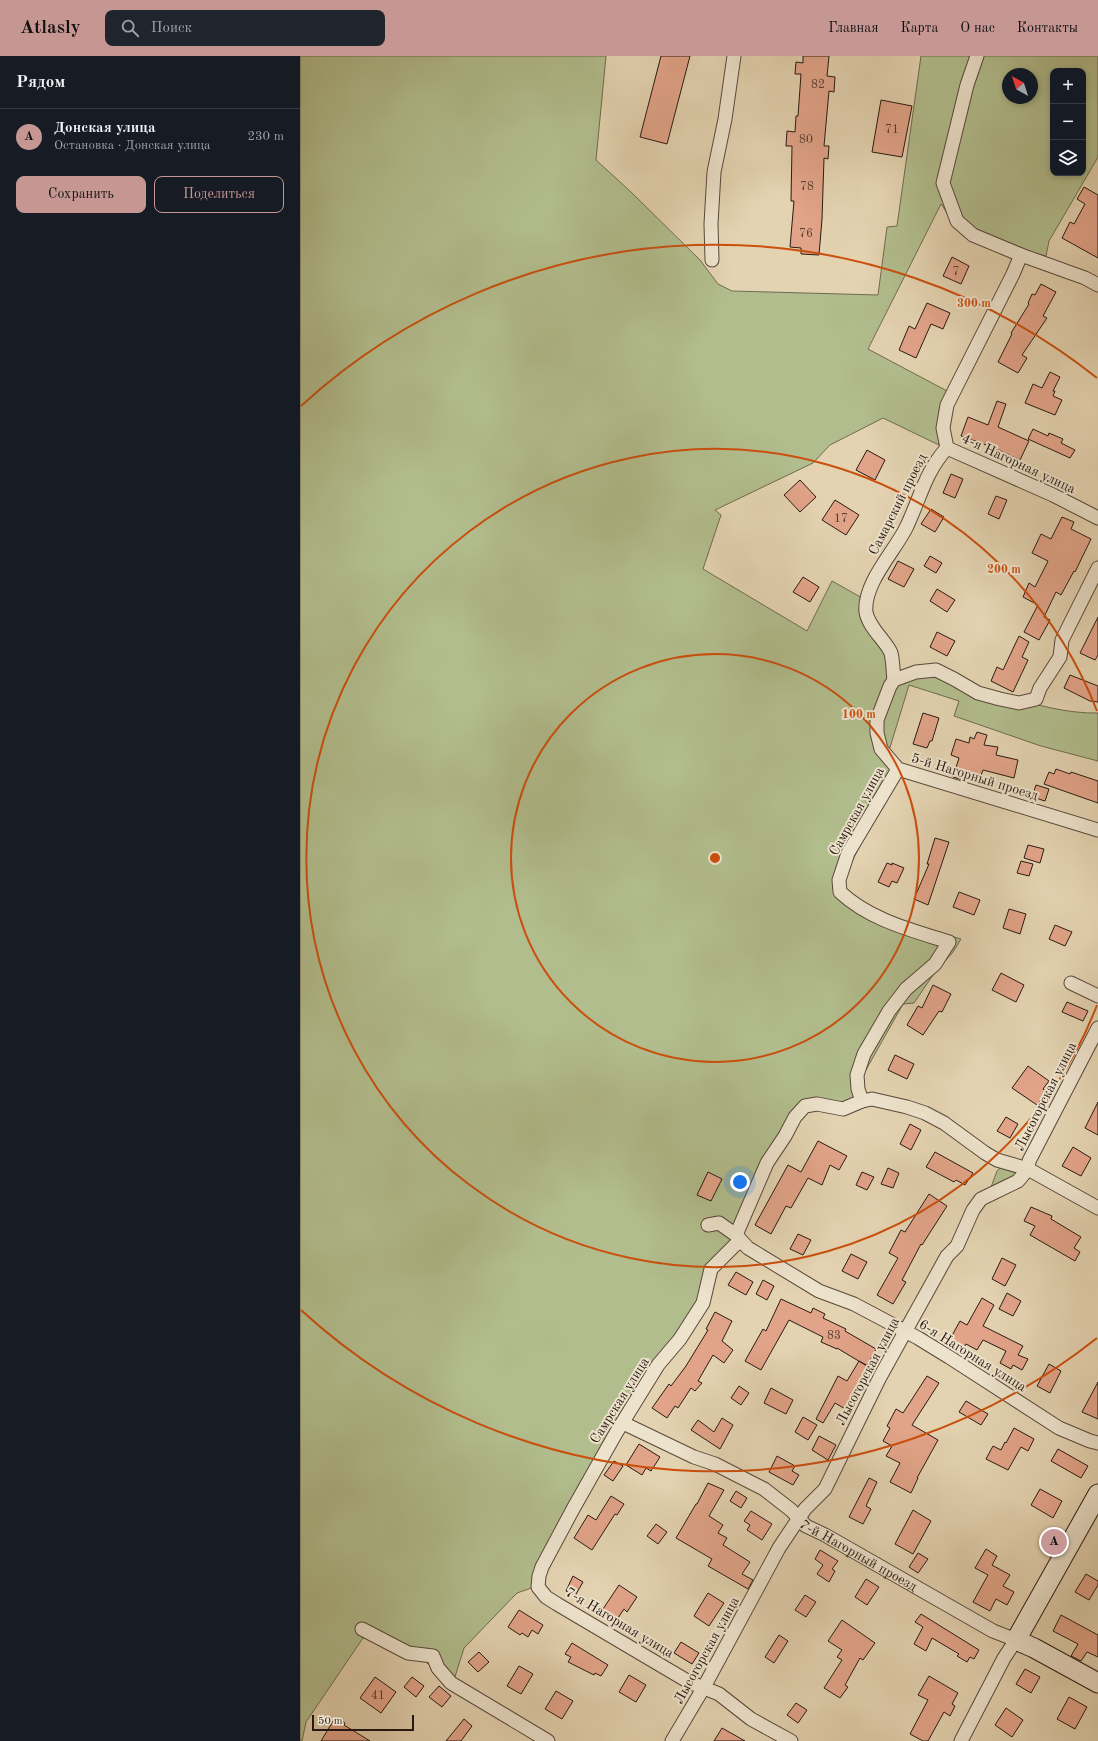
<!DOCTYPE html>
<html lang="ru">
<head>
<meta charset="utf-8">
<style>
  :root { --surface:#171b24; --page:#20242c; --text:#f1f3f6; --muted:#9ea1a6; --line:#363941; --accent:#c59692 }
  body { margin:0; font-family:"Old Standard TT",serif; background:var(--page); color:var(--text) }
  .controls { position:absolute; right:12px; top:12px; display:grid; overflow:hidden; border-radius:8px; box-shadow:0 2px 6px #0003 }
  .controls button { width:36px; height:36px; display:grid; place-items:center; padding:0; border:0; border-bottom:1px solid var(--line); background:var(--surface); color:var(--text); font:20px sans-serif }
  .compass { position:absolute; left:702px; top:12px; width:36px; height:36px; border-radius:50%; background:var(--surface); box-shadow:0 2px 6px #0003; rotate:321deg }
  .scale { position:absolute; left:12px; bottom:10px; width:102px; box-sizing:border-box; padding-left:4px; border:2px solid #291912; border-top:0; font-size:11px; line-height:14px; white-space:nowrap; color:#291912; -webkit-text-stroke:3px #ede2cc; paint-order:stroke }
  .you { position:absolute; left:440px; top:1126px; width:14px; height:14px; margin:-10px; border:3px solid #fff; border-radius:50%; background:#1a73e8; box-shadow:0 0 0 6px #1a73e833 }
  .badge { display:grid; place-items:center; width:26px; height:26px; border-radius:50%; background:var(--accent); color:#111; font-size:13px; font-weight:700 }
  .pin { position:absolute; translate:-50% -50%; border:2px solid #fff; box-shadow:0 1px 4px #0006 }
  .list { margin:0; padding:0; list-style:none }
  h2 { display:flex; justify-content:space-between; align-items:center; height:52px; margin:0; padding:0 16px; font-size:17px }
  h2 small { font-size:13px; font-weight:400; color:var(--muted) }
  .list li { display:grid; grid-template-columns:26px 1fr auto; gap:12px; align-items:center; box-sizing:border-box; height:56px; padding:0 16px; border-top:1px solid var(--line) }
  .list b { display:block; font-size:15px; white-space:nowrap }
  .list p { margin:0; font-size:13px; white-space:nowrap; color:var(--muted) }
  .list em { font-size:13px; font-style:normal; color:var(--muted) }
  .actions { display:flex; gap:8px; padding:12px 16px }
  .actions a { flex:1; padding:9px 0; border:1px solid var(--accent); border-radius:8px; text-align:center; font-size:14px; color:var(--accent) }
  .actions .main { background:var(--accent); color:#111 }
  .icon { flex:none; width:22px; height:22px; fill:none; stroke:currentColor; stroke-width:2; stroke-linecap:round; stroke-linejoin:round }
  .map { position:relative; flex:none; width:798px; height:1685px; overflow:hidden }
  header { display:flex; align-items:center; gap:24px; box-sizing:border-box; height:56px; padding:0 20px; background:var(--accent); color:#111 }
  header strong { font-size:19px }
  nav { display:flex; gap:22px; margin-inline-start:auto; font-size:14px }
  .search { width:280px; height:36px; background:var(--page); display:flex; align-items:center; gap:10px; box-sizing:border-box; padding:0 14px; border-radius:8px; color:var(--muted); font-size:15px }
  main { display:flex }
  aside { flex:1; background:var(--surface) }
  .map>svg:first-child { display:block }
  .green { fill:#b2bd8d; stroke:#6e6b50; fill-rule:evenodd }
  .building { fill:#e2a489; stroke:#291912 }
  .lines { fill:none; stroke-linecap:round; stroke-linejoin:round }
  .street-casing { stroke:#58483a; stroke-width:15 }
  .secondary-casing { stroke:#291912; stroke-width:21 }
  .street { stroke:#ede2cc; stroke-width:13 }
  .secondary { stroke:#ede2cc; stroke-width:19 }
  .ring { fill:none; stroke:#cb4f0d; stroke-width:2 }
  .labels { text-anchor:middle; stroke-width:4; stroke-linejoin:round; paint-order:stroke }
  .number-label { font-size:12px; fill:#573c30 }
  .street-label { font-size:14px; fill:#291912; stroke:#ede2cc }
  .centre { fill:#cb4f0d; stroke:#ede2cc; stroke-width:2 }
  .ring-label { font-size:12px; text-anchor:middle; font-weight:bold; fill:#cb4f0d; stroke:#ede2cc; stroke-width:4; stroke-linejoin:round; paint-order:stroke }
</style>
</head>
<body>
<header>
<strong>Atlasly</strong>
<div class="search"><svg class="icon" aria-label="search" viewBox="0 0 24 24"><circle cx="10" cy="10" r="6"/><path d="M15 15l6 6"/></svg>Поиск</div>
<nav><a>Главная</a><a>Карта</a><a>О нас</a><a>Контакты</a></nav>
</header>
<main>
<aside>
<h2>Рядом<small></small></h2>
<ul class="list">
<li><span class="badge">A</span><div><b>Донская улица</b><p>Остановка · Донская улица</p></div><em>230 m</em></li>
</ul>
<div class="actions"><a class="main">Сохранить</a><a>Поделиться</a></div>
</aside>
<div class="map">
<svg width="798" height="1685" viewBox="0 0 798 1685">
  <rect width="100%" height="100%" fill="#e4d3b1"/>
  <filter id="stains"><feTurbulence type="fractalNoise" baseFrequency=".005" numOctaves="4"/><feColorMatrix values="0 0 0 0 .2 0 0 0 0 .09 0 0 0 0 .02 0 0 0 .5 -.17"/></filter>
  <radialGradient id="worn" r=".72"><stop offset=".6" stop-color="#630" stop-opacity="0"/><stop offset="1" stop-color="#630" stop-opacity=".3"/></radialGradient>
  <path class="green" d="M0,0H306L296,104L330,135L400,204L418,228L432,235L578,239L587,171L597,170L621,0H798V101L749,185L746,200L710,191L703,199L670,182L654,167L641,148L568,293L647,335L642,351L639,389L583,362L530,389L513,407L415,454L421,459L403,513L507,575L532,525L564,543L587,600L590,616L574,664L591,716L590,728L543,824L544,833L583,860L661,883L653,896L633,919L614,947L603,948L562,1021L565,1034L555,1044L542,1049L504,1048L434,1187L234,1531L217,1537L164,1592L154,1624L136,1615L125,1605L69,1582H63L6,1666L2,1685H0ZM753,15H783V117H753ZM708,18H732V42H708Z
    M616,619C678,623 735,658 798,657V705L741,690L654,660L659,645L609,629L588,698C573,679 585,652 592,632Z
    M701,1111L716,1115L718,1118L690,1134L697,1115Z"/>
  <path class="building" d="M361,0H390L367,88L340,81Z
    M503,0H529L527,20L535,21L534,36L529,35L524,90H529L528,103L524,102L522,163L519,199L501,198V192L490,191L494,145H491L492,90H486L487,75L495,76L496,60H498L501,18H495L496,6L503,7Z
    M581,44L612,50L602,101L572,96Z
    M784,131L798,139V202L762,182L770,166L774,168L785,148L777,143Z
    M652,201L669,210L661,228L643,220Z
    M741,228L756,236L743,260L747,262L722,299L727,302L718,317L698,306L712,278L711,277L729,248L728,247L732,238L735,239Z
    M627,247L650,257L643,273L631,268L616,302L599,294L609,270L615,273Z
    M750,316L760,321L753,335H755L753,340L762,344L755,359L725,347L733,328L742,332Z
    M697,345L706,348L698,371L729,385L720,404L692,391L661,380L668,361L688,369Z
    M733,373L748,380L749,377L763,383L761,387L775,394L770,402L728,383Z
    M567,394L585,404L575,424L556,414Z
    M651,418L663,423L655,442L643,437Z
    M500,424L516,441L500,456L484,439Z
    M696,440L707,444L699,463L688,458Z
    M535,444L559,459L546,479L522,464Z
    M631,453L644,461L635,476L621,468Z
    M762,461L774,466L771,473L791,483L775,516L774,515L761,539L756,536L744,561L750,564L739,584L724,576L738,549L723,541L729,527L735,531L748,505L732,497L741,478L751,483Z
    M630,500L642,507L636,517L624,510Z
    M598,505L614,513L604,531L588,523Z
    M503,521L519,531L510,546L493,536Z
    M637,533L655,544L647,556L630,545Z
    M798,561V599L795,604L780,597Z
    M637,576L655,585L647,600L630,591Z
    M719,580L729,586L722,601L728,604L713,636L691,625L697,611L703,614Z
    M770,619L798,630V646L790,645L764,632Z
    M623,657L639,662L632,685H630L627,692L613,688Z
    M677,676L687,679L684,689L698,691L696,699L718,704L714,722L683,714L679,725L668,722L666,725L653,721L659,702L651,699L656,683L669,687L670,681L674,683Z
    M756,713L770,718L771,716L798,725V747L744,728L749,716L754,718Z
    M736,729L749,733L745,745L732,741Z
    M635,782L649,786L628,849L614,843L629,808H627Z
    M728,789L744,793L740,807L724,802Z
    M721,805L733,808L729,820L717,817Z
    M587,807L592,809V807L604,812L597,827L592,825L589,831L578,826Z
    M659,836L680,844L674,859L653,851Z
    M709,853L726,858L720,878L703,872Z
    M755,869L772,876L765,890L749,883Z
    M701,917L724,929L716,946L692,934Z
    M633,929L651,938L642,956L639,955L623,979L607,969L618,950L622,952Z
    M767,946L788,955L783,965L762,956Z
    M595,999L614,1008L607,1023L588,1014Z
    M728,1010L749,1025L743,1033L747,1036L737,1049L712,1032Z
    M798,1046V1079L785,1072Z
    M706,1061L718,1068L710,1082L697,1075Z
    M610,1068L621,1074L611,1094L600,1088Z
    M518,1085L547,1100L539,1114L530,1109L522,1129L508,1122L491,1152L486,1150L471,1178L455,1169L488,1109L501,1116Z
    M773,1091L791,1102L781,1120L762,1110Z
    M635,1096L673,1117L665,1129L656,1124L654,1126L626,1111Z
    M588,1112L599,1117L593,1132L581,1128Z
    M408,1116L422,1123L411,1145L397,1139Z
    M562,1116L574,1121L567,1134L556,1129Z
    M629,1138L647,1150L622,1189L621,1188L602,1224L606,1226L593,1248L577,1239L598,1202L589,1197L601,1174L605,1176Z
    M731,1151L752,1160L751,1163L781,1181L774,1192L780,1196L775,1205L730,1179L735,1170L724,1165Z
    M498,1178L511,1184L503,1199L490,1193Z
    M551,1198L567,1206L558,1223L542,1215Z
    M702,1202L716,1209L705,1230L692,1223Z
    M436,1216L453,1226L446,1239L428,1229Z
    M463,1224L474,1230L467,1244L456,1238Z
    M707,1237L721,1245L713,1260L699,1253Z
    M682,1242L694,1249L683,1270L723,1290L718,1299L728,1303L722,1314L713,1309L711,1313L700,1307L706,1295L683,1284L677,1294L666,1288L663,1293L649,1285L660,1265L667,1269Z
    M481,1243L511,1257L513,1252L525,1258L523,1262L546,1273L545,1275L576,1293L567,1310L537,1292V1293L521,1286L523,1281L489,1264L461,1314L445,1305L463,1273L466,1275Z
    M415,1256L432,1265L422,1285L433,1294L424,1307L413,1299L398,1325L402,1327L395,1335L391,1332L378,1352L375,1350L367,1362L352,1352L369,1328L371,1330L386,1310L408,1274L406,1273Z
    M559,1305L570,1311L547,1354L535,1347L523,1367L516,1363L538,1320L547,1325Z
    M749,1308L761,1315L750,1337L737,1330Z
    M627,1320L639,1327L612,1369L638,1384L617,1422H618L611,1437L590,1426L600,1407L586,1400L592,1390L583,1385L590,1372L587,1370L596,1353L603,1357Z
    M798,1326V1363L782,1356Z
    M439,1330L449,1337L441,1349L431,1342Z
    M471,1332L493,1344L486,1358L464,1347Z
    M666,1345L688,1358L681,1369L659,1356Z
    M503,1361L517,1369L508,1384L495,1376Z
    M422,1362L433,1369L420,1393L391,1374L398,1364L414,1376Z
    M714,1372L734,1383L728,1395L721,1391L708,1414L686,1403L693,1390L701,1394L705,1386L706,1387Z
    M519,1380L536,1389L528,1404L512,1394Z
    M339,1388L360,1401L351,1415L346,1412L342,1419L326,1409Z
    M758,1393L788,1410L781,1422L751,1405Z
    M477,1400L495,1410L492,1415L499,1419L493,1429L469,1416Z
    M314,1405L323,1410L313,1425L304,1419Z
    M569,1422L577,1426L566,1450L571,1453L563,1468L549,1461Z
    M408,1427L424,1434L409,1460L423,1469L418,1477L427,1482L423,1489L450,1506L442,1518L453,1524L448,1533L408,1510L412,1503L376,1482L396,1448H397Z
    M740,1433L762,1445L753,1462L731,1449Z
    M436,1435L447,1442L441,1452L430,1445Z
    M311,1440L324,1448L317,1459L315,1458L292,1494L274,1482L288,1459L296,1464Z
    M613,1454L631,1465L613,1498L595,1488Z
    M451,1455L472,1468L462,1484L447,1474L450,1469L444,1465Z
    M356,1468L367,1476L358,1488L347,1480Z
    M686,1493L697,1500L692,1509L710,1519L703,1530L714,1536L707,1549L696,1543L690,1555L673,1546L688,1519L675,1512Z
    M520,1494L538,1505L532,1513L535,1515L529,1526L517,1518L523,1509L515,1503Z
    M618,1497L628,1503L618,1517L609,1511Z
    M786,1518L798,1525V1529L789,1544L775,1536Z
    M273,1520L283,1526L275,1540L266,1535Z
    M566,1523L579,1531L567,1549L555,1541Z
    M319,1529L337,1541L327,1556L324,1553L318,1562L303,1553Z
    M408,1537L424,1547L409,1570L394,1560Z
    M505,1539L516,1546L506,1561L495,1554Z
    M219,1554L243,1569L238,1578L232,1574L228,1581L222,1577L220,1579L208,1571Z
    M621,1558L679,1594L674,1603L670,1601L667,1606L657,1600L659,1598L632,1582L626,1595L614,1588L623,1571L615,1566Z
    M761,1559L798,1579V1601L787,1596L781,1605L771,1600L778,1588L753,1575Z
    M542,1564L575,1587L563,1604L560,1602L545,1629L548,1631L540,1642L524,1632L542,1604L537,1601L542,1594L528,1585Z
    M479,1579L488,1585L474,1607L465,1601Z
    M381,1586L399,1597L392,1608L374,1597Z
    M272,1587L308,1609L301,1620L295,1617L294,1619L268,1606L271,1601L265,1598Z
    M179,1596L189,1606L178,1616L168,1606Z
    M219,1610L233,1618L221,1638L207,1630Z
    M725,1613L740,1621L731,1637L716,1628Z
    M329,1619L346,1629L336,1646L319,1636Z
    M629,1620L658,1637L652,1648L655,1650L650,1660L644,1656L628,1685H623L610,1678L628,1644L618,1639Z
    M75,1621L96,1636L81,1657L60,1642Z
    M112,1621L124,1630L116,1641L104,1631Z
    M139,1630L151,1640L142,1651L129,1641Z
    M256,1635L273,1645L262,1663L245,1653Z
    M769,1641L787,1651L775,1673L757,1663Z
    M496,1647L507,1654L498,1667L487,1659Z
    M706,1652L723,1664L712,1681L695,1669Z
    M35,1662L45,1667L44,1669L70,1685H21Z
    M164,1663L172,1670L161,1685H146Z
    M422,1672L445,1685H414Z"/>
  <g class="lines">
    <g class="street-casing">
      <g id="street">
        <path d="M677,0L667,29L643,127L657,165L673,179L721,199L785,222L798,229"/>
        <path d="M412,204L411,168L414,116L425,63L434,0"/>
        <path d="M647,392L643,372L647,349L713,218L721,199"/>
        <path d="M647,392L753,439L798,462"/>
        <path d="M798,512L762,584L760,601L740,632L736,643L719,647L700,643L678,637L654,623L636,614L616,616L594,624L590,630L577,664V677L581,693L598,713L798,774"/>
        <path d="M594,624C593,615 593,605 591,597C587,586 568,571 566,556C563,528 594,496 606,472C620,443 625,416 647,392"/>
        <path d="M771,927L798,940"/>
        <path d="M562,1045L558,1033L557,1019L564,998L589,955L606,933L635,908L649,886C611,874 570,864 540,836L539,824L548,797L598,713"/>
        <path d="M408,1169L419,1167L436,1179L448,1192L519,1235L554,1248L618,1282L649,1301L759,1372L790,1385L798,1387"/>
        <path d="M436,1179L467,1107L485,1080L495,1061L505,1050L517,1048L543,1053L562,1045L572,1043L607,1051L625,1057L644,1067L685,1097L697,1104L728,1113L798,1152"/>
        <path d="M441,1185L434,1190L411,1213L403,1247L380,1283L358,1309L316,1377L273,1453L242,1511L239,1520L238,1531L246,1541L257,1548L389,1626L419,1638L451,1663L491,1685"/>
        <path id="s1" d="M323,1367L394,1401L415,1408L464,1433L491,1454L506,1470L525,1479L693,1575L716,1584L704,1602L661,1685"/>
        <path d="M62,1573L108,1597L133,1600L138,1612L151,1627L248,1685"/>
        <path d="M372,1685L404,1631L479,1492L505,1453L525,1433L580,1321L647,1200L657,1190L673,1154L681,1143L718,1125L728,1113L729,1105L798,972"/>
      </g>
    </g>
    <g class="secondary-casing">
      <path id="secondary" d="M798,1438L716,1584L734,1592L798,1627"/>
    </g>
    <use href="#street" class="street"/>
    <use href="#secondary" class="secondary"/>
  </g>
  <g class="ring">
    <circle cx="415" cy="802" r="204"/>
    <path d="M797 949A409 409 0 1 1 797 655"/>
    <path d="M797 1282A613 613 0 0 1 1 1254M1 350A613 613 0 0 1 797 322"/>
  </g>
  <g class="labels">
    <g class="number-label">
      <text x="518" y="32">82</text>
      <text x="592" y="77">71</text>
      <text x="506" y="87">80</text>
      <text x="507" y="134">78</text>
      <text x="506" y="181">76</text>
      <text x="656" y="219">7</text>
      <text x="541" y="466">17</text>
      <text x="534" y="1283">83</text>
      <text x="78" y="1643">41</text>
    </g>
    <g class="street-label">
      <text transform="translate(719 407) rotate(25)" y="5">4-я Нагорная улица</text>
      <text transform="translate(597 448) rotate(-63)" y="5">Самарский проезд</text>
      <text transform="translate(675 720) rotate(17)" y="5">5-й Нагорный проезд</text>
      <text transform="translate(556 755) rotate(-61)" y="5">Самрская улица</text>
      <text transform="translate(745 1040) rotate(-63)" y="5">Лысогорская улица</text>
      <text transform="translate(673 1299) rotate(32)" y="5">6-я Нагорная улица</text>
      <text transform="translate(567 1315) rotate(-62)" y="5">Лысогорская улица</text>
      <text transform="translate(319 1344) rotate(-58)" y="5">Самрская улица</text>
      <text dy="5" stroke="none"><textPath href="#s1" startOffset="272">7-й Нагорный проезд</textPath></text>
      <text transform="translate(320 1566) rotate(31)" y="5">7-я Нагорная улица</text>
      <text transform="translate(406 1594) rotate(-61)" y="5">Лысогорская улица</text>
    </g>
  </g>
  <circle cx="415" cy="802" r="6" class="centre"/>
  <g class="ring-label">
    <text x="674" y="251">300 m</text>
    <text x="704" y="517">200 m</text>
    <text x="559" y="662">100 m</text>
  </g>
  <rect width="100%" height="100%" filter="url(#stains)"/>
  <rect width="100%" height="100%" fill="url(#worn)"/>
</svg>
<div class="controls">
<button>+</button>
<button>−</button>
<button><svg class="icon" aria-label="layers" viewBox="0 0 24 24"><path d="M12 4l9 5-9 5-9-5zM3 14l9 5 9-5"/></svg></button>
</div>
<svg class="compass" viewBox="-18 -18 36 36"><path d="M0-13l5 13h-10z" fill="#e53935"/><path d="M0 13l5-13h-10z" fill="#9ea1a6"/></svg>
<div class="scale">50 m</div>
<div class="you"></div>
<div class="pin badge" style="left:754px;top:1486px">A</div>
</div>
</main>
</body>
</html>
